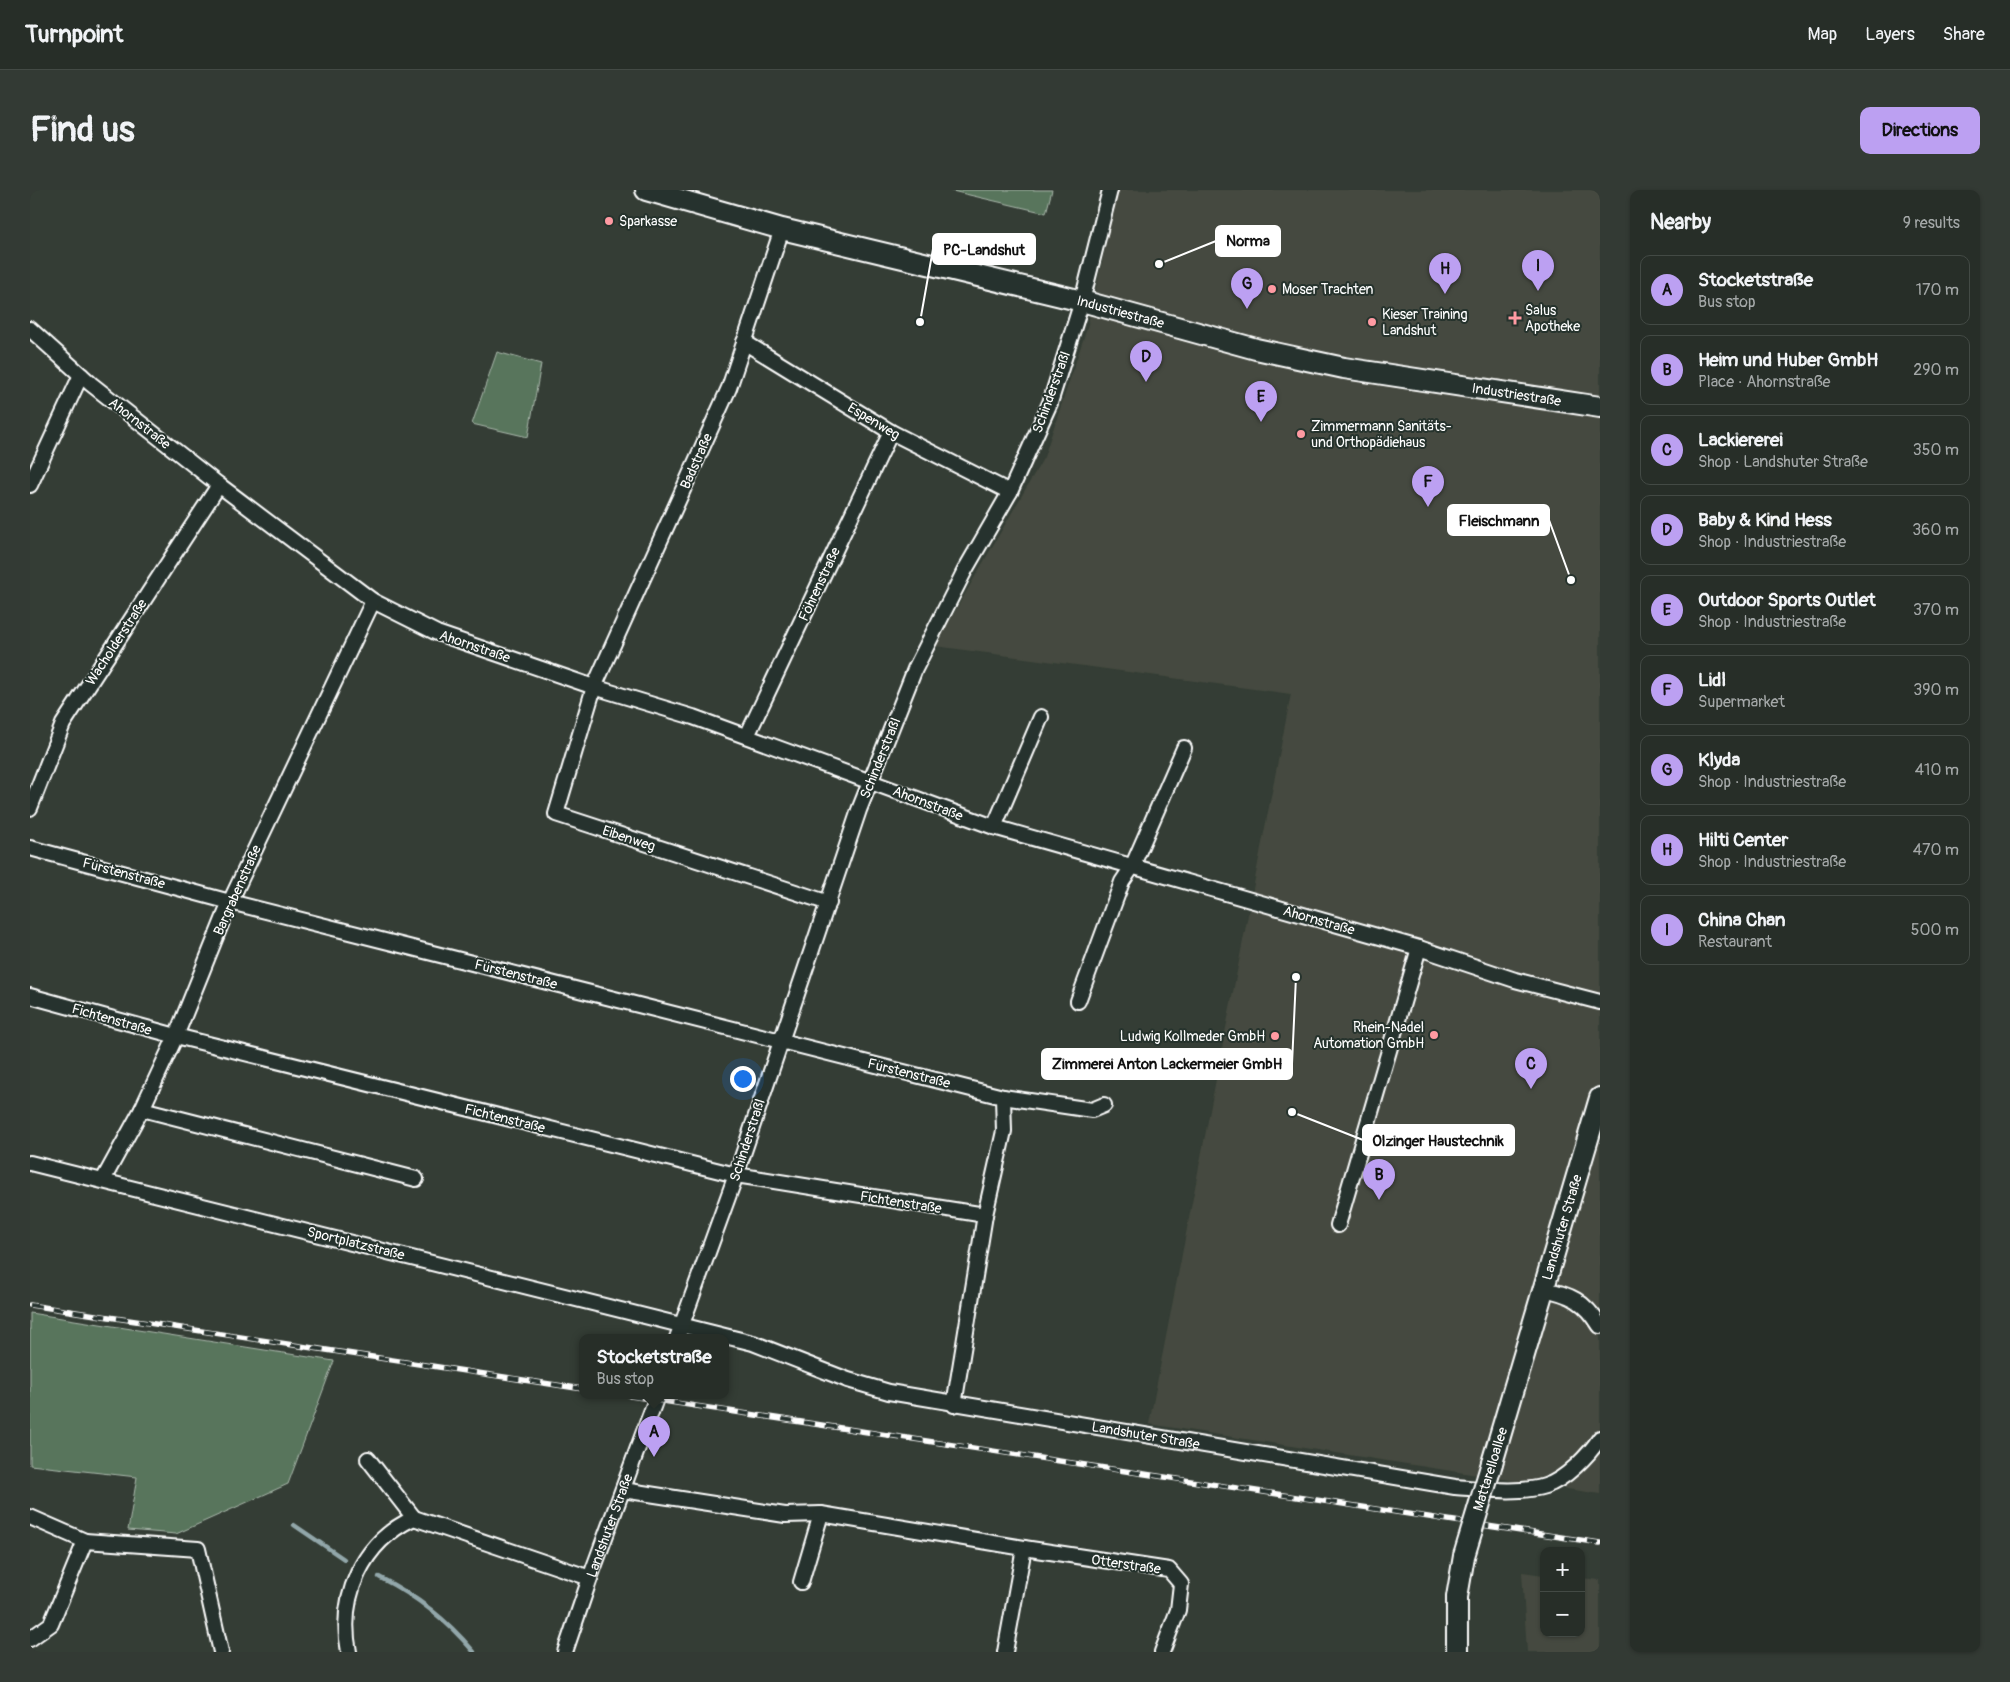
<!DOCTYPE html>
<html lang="en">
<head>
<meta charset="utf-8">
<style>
  :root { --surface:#272e28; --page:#333a34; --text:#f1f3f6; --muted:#a4a8a8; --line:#434a45; --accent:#bca0f2 }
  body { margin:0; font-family:Pangolin,sans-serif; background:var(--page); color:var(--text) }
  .controls { position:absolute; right:15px; bottom:15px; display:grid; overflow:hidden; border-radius:10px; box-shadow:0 1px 4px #0004 }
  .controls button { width:45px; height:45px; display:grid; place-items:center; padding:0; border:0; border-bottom:1px solid var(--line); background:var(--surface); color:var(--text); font:25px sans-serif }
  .you { position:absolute; left:712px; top:888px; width:18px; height:18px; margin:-12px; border:4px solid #fff; border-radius:50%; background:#1a73e8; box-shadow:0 0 0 8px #1a73e833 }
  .badge { display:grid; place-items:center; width:32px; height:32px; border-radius:50%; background:var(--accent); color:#111; font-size:16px; font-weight:700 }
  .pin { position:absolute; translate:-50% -41px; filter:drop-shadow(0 1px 2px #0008) }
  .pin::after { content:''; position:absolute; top:26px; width:18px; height:15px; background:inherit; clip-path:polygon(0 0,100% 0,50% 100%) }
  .popup { position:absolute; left:549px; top:1144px; width:150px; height:65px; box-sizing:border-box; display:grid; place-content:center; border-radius:10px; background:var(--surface); filter:drop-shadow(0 1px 4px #0005); font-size:16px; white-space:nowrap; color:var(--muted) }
  .popup b { font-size:19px; color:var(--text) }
  .popup::after { content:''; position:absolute; left:50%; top:100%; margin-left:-10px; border:10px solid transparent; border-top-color:var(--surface) }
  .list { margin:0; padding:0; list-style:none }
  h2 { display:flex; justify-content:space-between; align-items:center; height:65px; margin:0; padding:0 20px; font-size:21px }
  h2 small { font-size:16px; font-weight:400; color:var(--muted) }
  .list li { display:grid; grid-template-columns:32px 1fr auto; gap:15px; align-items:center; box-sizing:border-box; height:70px; margin:0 10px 10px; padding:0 10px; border:1px solid var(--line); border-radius:10px }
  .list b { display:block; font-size:19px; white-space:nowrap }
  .list p { margin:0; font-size:16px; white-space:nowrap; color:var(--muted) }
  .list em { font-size:16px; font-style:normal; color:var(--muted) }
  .map { position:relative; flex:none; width:1570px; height:1462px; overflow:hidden; border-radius:10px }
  header { display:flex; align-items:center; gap:30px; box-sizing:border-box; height:70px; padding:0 25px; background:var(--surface); border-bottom:1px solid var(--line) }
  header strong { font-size:24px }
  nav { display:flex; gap:28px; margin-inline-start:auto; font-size:18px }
  .intro { display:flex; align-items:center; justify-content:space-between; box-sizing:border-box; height:120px; padding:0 30px }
  h1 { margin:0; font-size:35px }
  .button { padding:12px 22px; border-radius:10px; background:var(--accent); color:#111; font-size:18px; font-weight:700 }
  main { display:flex; gap:30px; padding:0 30px }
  aside { flex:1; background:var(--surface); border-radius:10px; box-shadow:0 1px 4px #0004 }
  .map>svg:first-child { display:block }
  .built { fill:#454a3f }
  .green { fill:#58755c; stroke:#acbaae }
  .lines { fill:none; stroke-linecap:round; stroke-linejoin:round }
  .stream { stroke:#92a7aa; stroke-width:4.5 }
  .street-casing { stroke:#fff; stroke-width:18 }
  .secondary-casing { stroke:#fff; stroke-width:24 }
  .street { stroke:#26332d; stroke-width:14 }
  .secondary { stroke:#26332d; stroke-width:20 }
  .rail-casing { stroke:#fff; stroke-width:5.5 }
  .rail { stroke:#26332d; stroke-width:4; stroke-dasharray:11; stroke-linecap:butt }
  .secondary-bridge-casing { stroke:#fff; stroke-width:24; stroke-linecap:butt }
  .secondary-bridge { stroke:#26332d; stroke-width:20 }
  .poi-dot { fill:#ff9aa2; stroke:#26332d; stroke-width:2 }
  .labels { text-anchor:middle; stroke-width:4; stroke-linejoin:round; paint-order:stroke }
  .poi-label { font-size:14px; fill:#fff; stroke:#26332d; text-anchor:start }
  .street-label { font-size:14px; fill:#fff; stroke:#26332d }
  .leader { fill:none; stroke:#fff; stroke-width:2 }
  .callout-dot { fill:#fff; stroke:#26332d; stroke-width:2 }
  .callout { fill:#fff; stroke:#fff; stroke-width:2 }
  .callout-label { font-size:15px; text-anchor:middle; font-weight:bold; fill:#111 }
</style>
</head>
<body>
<header>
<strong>Turnpoint</strong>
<nav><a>Map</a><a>Layers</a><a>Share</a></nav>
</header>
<div class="intro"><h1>Find us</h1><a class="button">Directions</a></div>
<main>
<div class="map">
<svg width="1570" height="1462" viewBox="0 0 1570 1462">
  <rect width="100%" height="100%" fill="#343d35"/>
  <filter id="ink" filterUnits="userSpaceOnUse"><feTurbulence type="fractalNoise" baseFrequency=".02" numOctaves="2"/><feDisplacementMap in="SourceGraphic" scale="10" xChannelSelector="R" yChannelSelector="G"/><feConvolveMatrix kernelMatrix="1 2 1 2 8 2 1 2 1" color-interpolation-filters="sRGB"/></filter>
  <g filter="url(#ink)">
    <path class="built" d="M1088,0H1570V1304L1119,1234L1261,504L905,456L1014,267L1057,138Z
      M1492,1382L1514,1385V1443H1551V1388L1570,1390V1462H1497Z"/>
    <path class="green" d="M918,0H1022L1016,23Z
      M467,162L511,174L498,247L442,234Z
      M0,1123L304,1171L258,1294L146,1344L98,1340L107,1287L0,1275Z"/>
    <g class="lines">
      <path class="stream" d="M264,1335L314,1369
        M349,1387C388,1407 416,1429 444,1462"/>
      <g class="street-casing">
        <g id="street">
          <path d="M752,39L699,198L564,497L526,624L799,713"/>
          <path d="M0,139L61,194L189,295L343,411L407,443L564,497L663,527L964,637L1389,758L1485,790L1570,812"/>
          <path d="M714,152L861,242L980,302"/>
          <path d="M0,295L51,185"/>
          <path d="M717,546L861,242"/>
          <path d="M0,618L33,534L189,295"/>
          <path d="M964,637L1011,527"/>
          <path d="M0,658L200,712L973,907L1062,920L1074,915"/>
          <path d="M0,806L146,846L706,985L955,1025"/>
          <path d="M1048,811L1092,692L1102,677L1154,558"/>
          <path d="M112,919L386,989"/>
          <path id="s1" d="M0,973L723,1153L818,1190L859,1202L1425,1297C1453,1299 1489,1304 1515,1296C1535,1290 1559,1265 1570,1248"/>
          <path d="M73,990L112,919L146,846L200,712L343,411"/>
          <path d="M1308,1035L1389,758"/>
          <path d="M1513,1099C1540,1104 1555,1111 1570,1136"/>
          <path d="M647,1148L706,985L829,620L885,479L935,380L980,302L1020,213L1052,111L1080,0"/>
          <path d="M924,1215L955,1025L974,941L973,907"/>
          <path d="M338,1269L384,1328"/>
          <path d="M593,1300L755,1325L791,1324L994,1358L975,1462"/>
          <path d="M0,1327L55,1351L21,1434L0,1449"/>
          <path d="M55,1351L168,1359L191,1462"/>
          <path d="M994,1358L1139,1380L1151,1394L1148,1420L1132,1462"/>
          <path d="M771,1392L791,1324"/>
          <path d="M319,1462C308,1407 332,1352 384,1328L560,1388"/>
          <path id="s2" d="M535,1462L560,1388L627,1206"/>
        </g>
      </g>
      <g class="secondary-casing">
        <g id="secondary">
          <path id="s3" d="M616,0L752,39L1052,111L1226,159L1314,178L1570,217"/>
          <path id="s4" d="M1462,1273L1570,908"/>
          <path d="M1427,1462V1407L1434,1366"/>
        </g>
      </g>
      <use href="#street" class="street"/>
      <use href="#secondary" class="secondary"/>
      <g class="rail-casing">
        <path id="rail" d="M0,1115L553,1199
          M600,1206L1570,1353"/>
      </g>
      <use href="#rail" class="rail"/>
      <g class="secondary-bridge-casing">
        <path id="secondary-bridge" d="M1434,1366L1462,1273"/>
      </g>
      <use href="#secondary-bridge" class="secondary-bridge"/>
    </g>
  </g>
  <g class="poi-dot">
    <circle cx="579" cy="31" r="5"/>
    <circle cx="1242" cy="99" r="5"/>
    <path d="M1482.5 120.5h5v5h5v5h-5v5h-5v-5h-5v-5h5z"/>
    <circle cx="1342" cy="132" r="5"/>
    <circle cx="1271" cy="244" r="5"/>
    <circle cx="1404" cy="845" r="5"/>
    <circle cx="1245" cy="846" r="5"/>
  </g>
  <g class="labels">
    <g class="poi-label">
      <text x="589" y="36">Sparkasse</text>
      <text x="1252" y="104">Moser Trachten</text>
      <text x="1495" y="125">Salus<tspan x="1495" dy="16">Apotheke</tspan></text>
      <text x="1352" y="129">Kieser Training<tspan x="1352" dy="16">Landshut</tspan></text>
      <text x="1281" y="241">Zimmermann Sanitäts-<tspan x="1281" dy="16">und Orthopädiehaus</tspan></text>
      <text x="1394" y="842" text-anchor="end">Rhein-Nadel<tspan x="1394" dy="16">Automation GmbH</tspan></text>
      <text x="1235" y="851" text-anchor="end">Ludwig Kollmeder GmbH</text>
    </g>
    <g class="street-label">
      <text dy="5" stroke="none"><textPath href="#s3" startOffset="490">Industriestraße</textPath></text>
      <text transform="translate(1021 202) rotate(-70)" y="5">Schinderstraßl</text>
      <text dy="5" stroke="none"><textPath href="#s3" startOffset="895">Industriestraße</textPath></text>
      <text transform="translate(844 231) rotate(31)" y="5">Espenweg</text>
      <text transform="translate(110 233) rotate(38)" y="5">Ahornstraße</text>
      <text transform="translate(666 271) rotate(-66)" y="5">Badstraße</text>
      <text transform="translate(789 394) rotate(-65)" y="5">Föhrenstraße</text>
      <text transform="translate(86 452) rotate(-57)" y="5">Wacholderstraße</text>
      <text transform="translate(445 456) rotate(19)" y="5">Ahornstraße</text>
      <text transform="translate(850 568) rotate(-68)" y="5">Schinderstraßl</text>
      <text transform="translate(898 613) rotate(21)" y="5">Ahornstraße</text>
      <text transform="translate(599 648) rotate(18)" y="5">Eibenweg</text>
      <text transform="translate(94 683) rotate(15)" y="5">Fürstenstraße</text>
      <text transform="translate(207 700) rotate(-66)" y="5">Bargrabenstraße</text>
      <text transform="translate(1289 730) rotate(16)" y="5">Ahornstraße</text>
      <text transform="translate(486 784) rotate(14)" y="5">Fürstenstraße</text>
      <text transform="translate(82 829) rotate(16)" y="5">Fichtenstraße</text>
      <text transform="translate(879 883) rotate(14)" y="5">Fürstenstraße</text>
      <text transform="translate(475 928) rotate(14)" y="5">Fichtenstraße</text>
      <text transform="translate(717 950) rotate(-72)" y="5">Schinderstraßl</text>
      <text transform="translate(871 1012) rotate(9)" y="5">Fichtenstraße</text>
      <text dy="5" stroke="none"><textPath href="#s4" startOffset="246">Landshuter Straße</textPath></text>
      <text transform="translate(326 1053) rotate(14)" y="5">Sportplatzstraße</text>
      <text dy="5" stroke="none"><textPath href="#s1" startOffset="1150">Landshuter Straße</textPath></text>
      <text transform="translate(1460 1279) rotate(-73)" y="5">Mattarelloallee</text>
      <text dy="5" stroke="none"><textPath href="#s2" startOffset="134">Landshuter Straße</textPath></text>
      <text transform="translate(1096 1374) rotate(8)" y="5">Otterstraße</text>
    </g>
  </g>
  <path class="leader" d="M1129 74L1186 51M890 132L903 59M1541 390L1519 330M1266 787L1262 874M1262 922L1333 950"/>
  <g class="callout-dot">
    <circle cx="1129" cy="74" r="5"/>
    <circle cx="890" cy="132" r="5"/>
    <circle cx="1541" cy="390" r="5"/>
    <circle cx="1266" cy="787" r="5"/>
    <circle cx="1262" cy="922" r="5"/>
  </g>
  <g class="callout">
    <rect x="1186" y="36" width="64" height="30" rx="5"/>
    <rect x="903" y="44" width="102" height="30" rx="5"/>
    <rect x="1418" y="315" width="101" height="30" rx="5"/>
    <rect x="1012" y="859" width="250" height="30" rx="5"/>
    <rect x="1333" y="935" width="151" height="30" rx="5"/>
  </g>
  <g class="callout-label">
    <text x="1218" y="56">Norma</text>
    <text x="954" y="65">PC-Landshut</text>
    <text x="1469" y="336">Fleischmann</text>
    <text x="1137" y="879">Zimmerei Anton Lackermeier GmbH</text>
    <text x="1408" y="956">Olzinger Haustechnik</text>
  </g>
</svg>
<div class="controls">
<button>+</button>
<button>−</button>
</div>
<div class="you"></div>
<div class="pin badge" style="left:624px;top:1267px">A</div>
<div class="popup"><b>Stocketstraße</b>Bus stop</div>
<div class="pin badge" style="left:1349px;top:1010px">B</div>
<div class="pin badge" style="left:1501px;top:899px">C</div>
<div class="pin badge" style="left:1116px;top:192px">D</div>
<div class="pin badge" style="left:1231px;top:232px">E</div>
<div class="pin badge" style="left:1398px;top:317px">F</div>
<div class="pin badge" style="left:1217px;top:119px">G</div>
<div class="pin badge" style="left:1415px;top:104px">H</div>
<div class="pin badge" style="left:1508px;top:101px">I</div>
</div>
<aside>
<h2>Nearby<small>9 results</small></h2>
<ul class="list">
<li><span class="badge">A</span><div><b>Stocketstraße</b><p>Bus stop</p></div><em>170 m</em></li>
<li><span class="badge">B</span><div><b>Heim und Huber GmbH</b><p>Place · Ahornstraße</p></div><em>290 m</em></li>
<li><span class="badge">C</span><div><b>Lackiererei</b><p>Shop · Landshuter Straße</p></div><em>350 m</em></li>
<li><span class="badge">D</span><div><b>Baby &amp; Kind Hess</b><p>Shop · Industriestraße</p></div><em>360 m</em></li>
<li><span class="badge">E</span><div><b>Outdoor Sports Outlet</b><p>Shop · Industriestraße</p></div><em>370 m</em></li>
<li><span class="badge">F</span><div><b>Lidl</b><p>Supermarket</p></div><em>390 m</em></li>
<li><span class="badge">G</span><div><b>Klyda</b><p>Shop · Industriestraße</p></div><em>410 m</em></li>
<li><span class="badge">H</span><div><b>Hilti Center</b><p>Shop · Industriestraße</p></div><em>470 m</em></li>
<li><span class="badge">I</span><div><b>China Chan</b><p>Restaurant</p></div><em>500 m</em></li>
</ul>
</aside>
</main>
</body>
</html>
